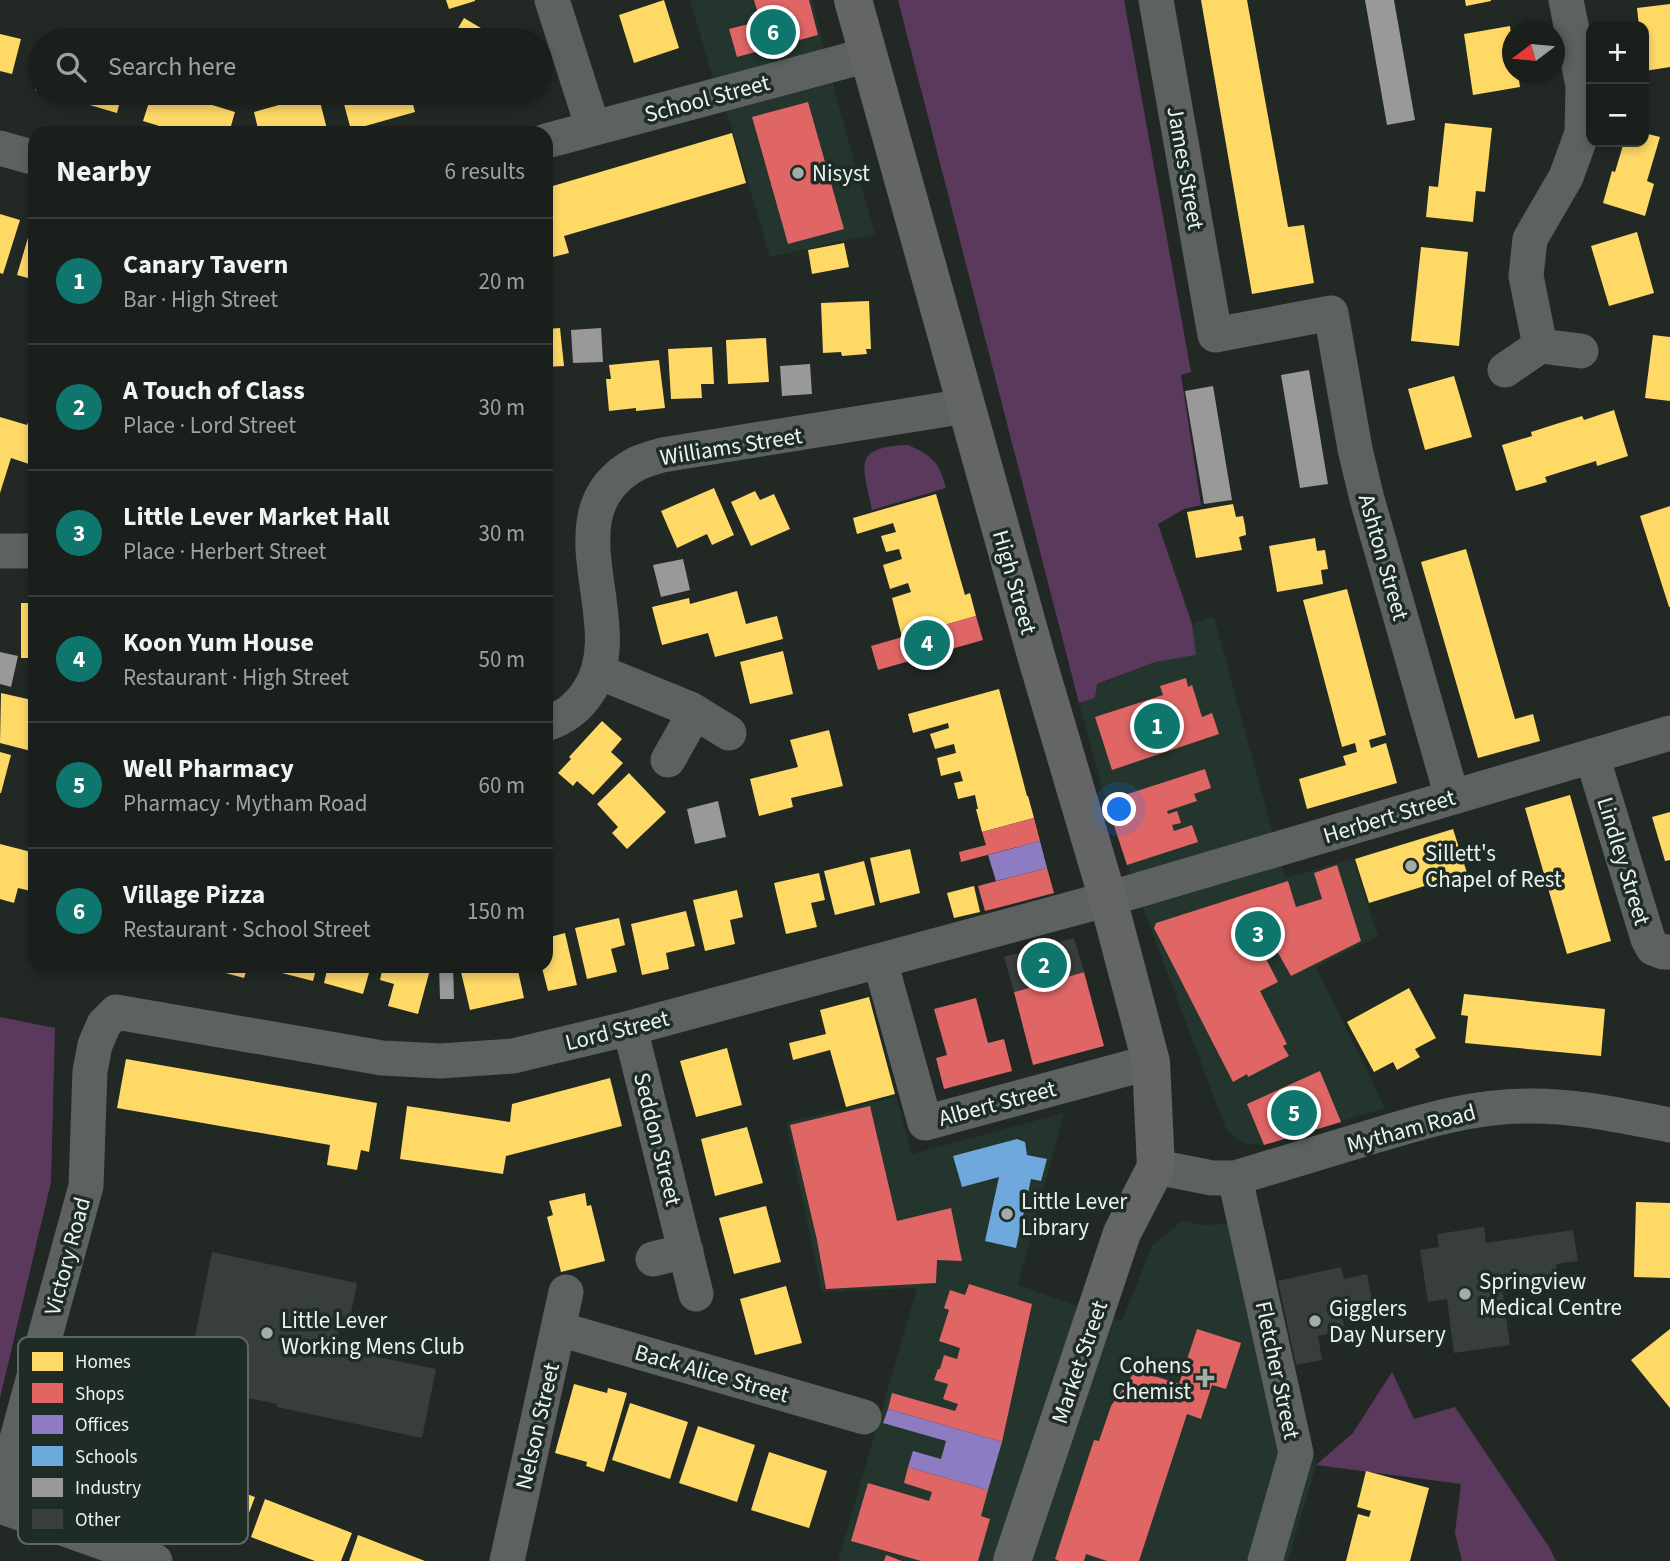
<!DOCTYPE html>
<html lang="en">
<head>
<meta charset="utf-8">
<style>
  :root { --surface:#1a1f1c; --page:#232725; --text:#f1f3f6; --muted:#9fa2a3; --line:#383d3b; --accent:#0f766e }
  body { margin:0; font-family:"Source Sans 3",sans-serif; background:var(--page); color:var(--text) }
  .controls { position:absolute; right:21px; top:21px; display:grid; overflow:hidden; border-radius:14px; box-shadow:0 4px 10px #0003 }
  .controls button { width:63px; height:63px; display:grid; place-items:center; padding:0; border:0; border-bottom:2px solid var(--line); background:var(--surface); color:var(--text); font:35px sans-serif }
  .compass { position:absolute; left:1502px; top:21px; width:63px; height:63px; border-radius:50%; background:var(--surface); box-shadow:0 4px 10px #0003; rotate:254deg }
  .you { position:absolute; left:1120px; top:810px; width:24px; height:24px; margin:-18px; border:5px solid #fff; border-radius:50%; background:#1a73e8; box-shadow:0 0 0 10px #1a73e833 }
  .badge { display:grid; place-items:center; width:46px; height:46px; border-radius:50%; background:var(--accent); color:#fff; font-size:23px; font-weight:700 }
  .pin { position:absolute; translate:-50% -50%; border:4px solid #fff; box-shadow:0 2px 7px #0006 }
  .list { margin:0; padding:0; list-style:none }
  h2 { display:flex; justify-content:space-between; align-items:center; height:91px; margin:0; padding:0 28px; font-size:30px }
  h2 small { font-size:23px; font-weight:400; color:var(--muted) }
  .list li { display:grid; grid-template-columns:46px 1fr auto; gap:21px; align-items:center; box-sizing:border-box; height:126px; padding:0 28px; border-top:2px solid var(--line) }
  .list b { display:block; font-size:26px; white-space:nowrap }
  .list p { margin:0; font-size:23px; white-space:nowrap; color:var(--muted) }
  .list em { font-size:23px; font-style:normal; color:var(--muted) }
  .icon { flex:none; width:38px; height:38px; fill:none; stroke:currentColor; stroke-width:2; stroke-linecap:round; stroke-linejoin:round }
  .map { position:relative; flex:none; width:1670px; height:1561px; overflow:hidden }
  .search { position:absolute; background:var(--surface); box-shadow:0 4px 10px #0003; left:28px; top:28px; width:525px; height:77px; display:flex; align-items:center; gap:18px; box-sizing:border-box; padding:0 24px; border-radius:38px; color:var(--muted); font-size:26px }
  .panel { position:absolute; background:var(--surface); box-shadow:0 4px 10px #0003; left:28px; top:126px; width:525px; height:847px; border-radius:21px }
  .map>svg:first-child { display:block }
  .built { fill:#23352d }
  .green { fill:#5b395d }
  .homes { fill:#ffd966 }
  .shops { fill:#e06666 }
  .offices { fill:#8e7cc3 }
  .schools { fill:#6fa8dc }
  .industry { fill:#999 }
  .building { fill:#383e3b }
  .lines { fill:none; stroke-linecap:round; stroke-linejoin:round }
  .minor { stroke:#5d6260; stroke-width:35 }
  .primary { stroke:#646566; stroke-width:38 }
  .poi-dot { fill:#a4aca8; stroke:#1f2c25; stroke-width:2.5 }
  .labels { text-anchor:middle; stroke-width:7; stroke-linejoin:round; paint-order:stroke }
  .street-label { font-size:23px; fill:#eaf3ef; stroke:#1f2c25 }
  .poi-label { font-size:23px; fill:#eaf3ef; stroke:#1f2c25; text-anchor:start }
  .key { fill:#1f2c25; stroke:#5c6862; stroke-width:2 }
  .key-label { font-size:19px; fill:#eaf3ef }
</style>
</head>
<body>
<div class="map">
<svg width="1670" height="1561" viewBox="0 0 1670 1561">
  <rect width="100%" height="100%" fill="#222925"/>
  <path class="built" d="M690,0H812L836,96L875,234L770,257L732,127L710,69Z
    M1214,617L1285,878L1353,859L1378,936L1316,967L1385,1108L1264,1145L1247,1144L1238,1140L1226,1129L1127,865L1106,801L1079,703L1095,698L1097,685L1155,662L1195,655L1192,624Z
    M896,1096L912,1154L1064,1113L1018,1285L1122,1321L1152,1246L1182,1221L1205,1225L1262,1222L1316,1465L1288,1561H838L917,1288L822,1292L786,1122L846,1109Z"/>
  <path class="green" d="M898,0H1124L1191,372L1181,375L1201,505L1184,509L1158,524L1192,624L1196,655L1155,662L1097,684L1095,698L1079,703Z
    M908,445C933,456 939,462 946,488L872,510C863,466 851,447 908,445Z
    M0,1017L55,1028L51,1182L0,1398Z
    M1392,1372L1414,1419L1455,1407L1549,1547L1556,1561H1462L1455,1533L1461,1484L1316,1465L1353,1433Z"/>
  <path class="homes" d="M446,0H475V1L449,9Z
    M664,0L679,48L634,63L619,15Z
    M1201,0H1247L1288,227L1304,225L1314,283L1252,294Z
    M1465,0H1491V1L1466,6Z
    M1670,4V67L1645,71L1644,26H1639L1637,8Z
    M464,18L501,40H451Z
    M1510,26L1512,42V74H1518L1520,87L1473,95L1464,34Z
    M0,34L21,39L12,74L0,71Z
    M39,74H40V91L35,90Z
    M49,93H122L117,113Z
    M152,93H173L235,112L229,133H182L143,121Z
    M341,93H410L415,112L351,130Z
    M318,94L328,133H259L254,112Z
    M1445,123L1492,128L1485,192L1476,191L1473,222L1426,217L1429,186L1438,187Z
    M732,133L746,183L564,236L569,253L549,258L546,248V188Z
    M1644,133L1660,137L1647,181L1654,184L1645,216L1603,203L1612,171L1615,172L1624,142H1644Z
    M0,214L20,220L3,274L0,273Z
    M30,231L35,233V280L17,275Z
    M1637,232L1654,293L1609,306L1591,246Z
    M844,243L849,267L812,274L808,250Z
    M1421,247L1468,252L1459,346L1411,341Z
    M869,301L871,349H866L867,354L842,356L841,352L823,353L821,303Z
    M560,328L564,366L546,367V329Z
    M1653,335L1670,337V401L1645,398Z
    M766,338L769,382L728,384L726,340Z
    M712,347L714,384H701L702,398L671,399L668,349Z
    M659,360L665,408L636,411V408L609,411L606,379H611L609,365Z
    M1454,376L1472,437L1425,450L1408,389Z
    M35,401V466L11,458L0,493V417L27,425Z
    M1614,410L1628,456L1597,466L1596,461L1545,477L1547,482L1516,491L1502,445L1532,436L1531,432L1556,424L1582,416L1584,420Z
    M714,488L734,535L712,545L707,534L677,548L661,511Z
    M755,491L760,500L774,494L790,529L751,546L731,502Z
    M936,494L965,595L970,593L976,616L902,637L892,598L911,592L908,583L890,589L883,565L902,559L899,549L886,552L881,536L896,532L893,523L857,534L853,518Z
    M1233,504L1236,517L1243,516L1245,526L1246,535L1239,537L1242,550L1196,558L1187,512Z
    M1670,506V607H1669L1640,516Z
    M1315,538L1317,551L1325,550L1328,569L1321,570L1323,584L1277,592L1269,546Z
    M1466,549L1515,719L1533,714L1540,741L1478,758L1421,562Z
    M1347,589L1386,735L1369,740L1371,748L1386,743L1397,783L1307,809L1299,779L1346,765L1343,756L1357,752L1355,743L1342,747L1303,600Z
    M737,591L746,624L777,616L783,639L715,657L708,633L662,645L652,607L689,598L690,604Z
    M21,603H35V658H21Z
    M546,606H549L551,627H546Z
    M783,651L793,694L750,704L740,662Z
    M999,689L1027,796H1028L1034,818L982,832L976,809H978L975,795L958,799L954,783L963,781L960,771L941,776L937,758L956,753L954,744L935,749L930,734L949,728L948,723L913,733L908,714Z
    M1,693L32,700L29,711L35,713V752L0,743Z
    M602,721L622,739L611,752L623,763L593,795L577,781L573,786L558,773L571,759L569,757Z
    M829,730L843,786L791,798L793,807L759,816L750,779L798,767L790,740Z
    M0,752L11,755L1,793H0Z
    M629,773L666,812L627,849L612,833L618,827L597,804Z
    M1570,795L1611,941L1567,954L1525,808Z
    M1670,812V860L1665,861L1652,817Z
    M1453,829L1467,873L1369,903L1355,859Z
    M0,844L35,853V892L18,888L14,903L0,899Z
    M910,849L920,893L880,903L870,858Z
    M864,861L875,905L835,915L824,871Z
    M819,873L825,900L811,903L817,927L786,934L774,883Z
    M974,886L980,912L954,918L947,893Z
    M737,890L743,917L730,920L735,944L705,951L693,900Z
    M686,911L695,946L666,953L669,969L642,975L631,924Z
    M619,918L625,945L611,949L617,972L587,979L575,928Z
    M565,933L577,985L548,991L542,968L528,971L526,966H546V938Z
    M186,966H209L207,973Z
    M219,966H248L244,978L218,971Z
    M275,966H317L313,981L274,971Z
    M328,966H371L363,994L324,983Z
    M383,966H431L418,1014L388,1006L394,984L380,980Z
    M487,966H517L524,998L470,1010L461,972Z
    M1409,988L1436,1038L1415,1049L1420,1057L1397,1070L1393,1062L1374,1072L1347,1022Z
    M1464,994L1605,1009L1601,1056L1465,1043L1468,1016L1461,1015Z
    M869,997L895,1094L846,1107L830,1050L793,1060L789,1043L826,1034L820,1010Z
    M727,1048L742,1105L696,1117L680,1061Z
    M126,1059L377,1103L369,1152L361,1150L357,1170L327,1165L330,1145L117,1108Z
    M610,1078L622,1126L506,1156L503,1174L400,1159L407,1106L510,1122L512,1104Z
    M747,1127L763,1183L715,1196L701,1139Z
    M585,1193L587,1206L591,1205L605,1261L561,1272L547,1217L553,1215L549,1201Z
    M1636,1202L1670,1203V1278L1634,1277Z
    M766,1206L781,1262L734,1274L719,1218Z
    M786,1286L802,1343L755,1355L740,1299Z
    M1670,1329V1408L1631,1360Z
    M574,1384L607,1393L608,1388L627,1393L604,1472L586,1466L587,1462L555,1453Z
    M630,1403L688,1422L670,1479L612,1460Z
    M698,1426L755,1445L737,1502L679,1483Z
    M769,1452L827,1471L809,1528L751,1510Z
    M168,1465L255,1497L241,1534L154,1501Z
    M1366,1471L1429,1488L1410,1561H1346L1358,1514L1369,1517L1371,1511L1357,1507Z
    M265,1499L352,1533L341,1561H315L251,1537Z
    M358,1535L425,1561H349Z"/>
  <path class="shops" d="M754,0H809L818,35L737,57L729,29L760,21Z
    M808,102L844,229L788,244L752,117Z
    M976,616L983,640L878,670L871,646Z
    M1186,678L1188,687L1192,685L1202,717L1212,713L1219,734L1112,770L1095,717L1163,695L1160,686Z
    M1205,769L1211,788L1194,794L1197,801L1167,811L1168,814L1177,811L1181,823L1172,825L1174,831L1192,825L1198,842L1127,865L1106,801Z
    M1034,818L1040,841L961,862L959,852L986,845L982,832Z
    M1337,865L1361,941L1291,976L1277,951L1265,957L1278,982L1260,991L1287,1044L1283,1046L1289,1056L1248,1077L1247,1074L1233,1082L1154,928L1156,923L1288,881L1296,907L1322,899L1314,873Z
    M1047,868L1054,893L985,911L978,886Z
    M1084,972L1104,1046L1033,1065L1014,992Z
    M976,998L988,1043L1004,1039L1012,1071L944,1089L936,1058L947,1055L934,1009Z
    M1320,1071L1341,1122L1264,1145L1247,1104Z
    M870,1106L897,1221L951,1208L962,1261L937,1260L936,1283L826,1289L817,1240L790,1125Z
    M969,1284L1032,1304L1002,1442L888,1409L892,1393L955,1411L958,1404L943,1399L948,1384L934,1380L938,1369H940L944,1355L957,1359L960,1348L939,1341L949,1310L944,1308L950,1290L965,1295Z
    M1197,1329L1241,1343L1226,1389L1212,1385L1201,1419L1187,1414L1139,1561H1107L1086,1554L1084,1561H1059L1055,1559L1094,1440L1099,1441L1111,1406L1136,1370L1179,1384Z
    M908,1467L988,1490L981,1516L990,1519L978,1561H921L851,1541L868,1483L929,1501L932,1492L904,1483Z
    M886,1555L902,1561H884Z"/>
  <path class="offices" d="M1040,841L1047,868L996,881L988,855Z
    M888,1409L1002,1442L988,1490L908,1467L913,1451L941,1459L946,1441L883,1423Z"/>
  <path class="schools" d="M1017,1139L1025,1142L1027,1155L1047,1159L1041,1181L1031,1179L1016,1248L985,1241L999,1177L962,1187L953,1156Z"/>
  <path class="industry" d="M1365,0H1394L1415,120L1387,125Z
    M601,328L603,362L573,363L571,330Z
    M810,364L812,394L782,396L780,366Z
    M1309,370L1328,484L1300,488L1281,375Z
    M1213,386L1232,500L1204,504L1185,391Z
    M683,559L690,590L661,597L653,565Z
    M0,652L18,656L11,687L0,684Z
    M718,801L726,837L695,844L687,809Z
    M439,966H453L454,999H440Z"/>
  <path class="building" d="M1074,938L1084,972L1014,992L1004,957Z
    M1484,1227L1486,1243L1573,1230L1578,1261L1556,1264L1558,1281L1502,1289L1510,1345L1454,1353L1447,1299L1428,1302L1420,1250L1439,1247L1437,1234Z
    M212,1252L357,1283L350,1318L341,1316L335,1348L436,1369L422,1438L277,1407V1404L239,1396L243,1378L189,1367Z
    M1341,1267L1344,1279L1367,1274L1373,1304L1341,1312L1345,1330L1318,1336L1322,1360L1296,1365L1278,1281Z"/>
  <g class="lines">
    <path class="minor" d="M552,0L593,128
      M1156,0L1215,335L1331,313L1355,449L1367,499L1452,797
      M546,141L868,55
      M0,148L35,158
      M1540,346L1526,276L1530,239L1566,177L1582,133L1583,86L1566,0
      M1505,370L1540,346L1581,351
      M0,551H35
      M599,672L690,709L729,733
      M546,724C564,718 578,708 588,692C635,624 544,514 636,464C644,460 653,458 662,455L966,406
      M1592,756L1648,939L1653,948L1663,952H1670
      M668,760L695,712
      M880,961L925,1123L1151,1062
      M630,1028L696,1294
      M1156,1167L1212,1178H1235C1282,1164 1328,1150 1374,1136C1424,1121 1474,1106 1527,1106C1575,1105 1623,1116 1670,1125
      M1235,1178L1296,1453L1265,1561
      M653,1259L686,1251
      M559,1329L864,1417
      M0,1501L86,1186L90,1071L95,1045L104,1024L116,1012L382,1058L440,1061L513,1056L630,1028L1108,899L1670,733
      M0,1506L155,1561
      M507,1561L566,1292"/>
    <path class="primary" d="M853,0L1037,659L1108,899L1151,1062L1156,1167L1122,1233L1012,1561"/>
  </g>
  <g class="poi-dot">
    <circle cx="798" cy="173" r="7"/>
    <circle cx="1411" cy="866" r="7"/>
    <circle cx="1007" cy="1214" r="7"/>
    <circle cx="1465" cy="1294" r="7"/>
    <circle cx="1315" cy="1321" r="7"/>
    <circle cx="267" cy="1333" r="7"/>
    <path d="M1201.5 1367.5h7v7h7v7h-7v7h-7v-7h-7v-7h7z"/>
  </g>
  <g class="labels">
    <g class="street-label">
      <text transform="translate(707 98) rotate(-15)" y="8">School Street</text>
      <text transform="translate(1186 168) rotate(80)" y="8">James Street</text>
      <text transform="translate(731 446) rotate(-9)" y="8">Williams Street</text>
      <text transform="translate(1384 557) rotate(74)" y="8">Ashton Street</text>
      <text transform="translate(1015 582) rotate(74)" y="8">High Street</text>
      <text transform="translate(1389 816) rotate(-17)" y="8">Herbert Street</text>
      <text transform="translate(1624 861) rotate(73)" y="8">Lindley Street</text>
      <text transform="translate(617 1030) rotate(-14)" y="8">Lord Street</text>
      <text transform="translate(997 1103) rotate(-15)" y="8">Albert Street</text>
      <text transform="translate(1411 1128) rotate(-15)" y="8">Mytham Road</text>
      <text transform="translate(658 1139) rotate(76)" y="8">Seddon Street</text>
      <text transform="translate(67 1256) rotate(-75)" y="8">Victory Road</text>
      <text transform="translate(1079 1362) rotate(-71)" y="8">Market Street</text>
      <text transform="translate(1278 1370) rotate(78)" y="8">Fletcher Street</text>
      <text transform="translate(712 1373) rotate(16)" y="8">Back Alice Street</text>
      <text transform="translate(537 1426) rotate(-77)" y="8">Nelson Street</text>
    </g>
    <g class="poi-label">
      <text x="812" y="181">Nisyst</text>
      <text x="1425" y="861">Sillett's<tspan x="1425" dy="26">Chapel of Rest</tspan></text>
      <text x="1021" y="1209">Little Lever<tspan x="1021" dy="26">Library</tspan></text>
      <text x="1479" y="1289">Springview<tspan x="1479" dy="26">Medical Centre</tspan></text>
      <text x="1329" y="1316">Gigglers<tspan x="1329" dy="26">Day Nursery</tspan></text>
      <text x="281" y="1328">Little Lever<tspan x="281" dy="26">Working Mens Club</tspan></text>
      <text x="1191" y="1373" text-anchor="end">Cohens<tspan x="1191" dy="26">Chemist</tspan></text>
    </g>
  </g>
  <rect x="18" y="1337" width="230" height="207" rx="10" class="key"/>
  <rect x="32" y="1352" width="31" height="19" fill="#ffd966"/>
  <rect x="32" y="1383" width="31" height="20" fill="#e06666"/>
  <rect x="32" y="1415" width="31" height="19" fill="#8e7cc3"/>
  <rect x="32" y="1446" width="31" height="20" fill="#6fa8dc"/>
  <rect x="32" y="1478" width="31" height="19" fill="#999"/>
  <rect x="32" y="1509" width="31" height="20" fill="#383e3b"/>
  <g class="key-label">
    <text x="75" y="1368">Homes</text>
    <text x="75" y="1400">Shops</text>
    <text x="75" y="1431">Offices</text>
    <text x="75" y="1463">Schools</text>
    <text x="75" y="1494">Industry</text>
    <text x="75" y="1526">Other</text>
  </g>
</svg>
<div class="controls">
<button>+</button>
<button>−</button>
</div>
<svg class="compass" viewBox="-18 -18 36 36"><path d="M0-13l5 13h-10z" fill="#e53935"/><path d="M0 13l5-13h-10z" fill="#9fa2a3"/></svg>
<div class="you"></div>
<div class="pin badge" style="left:1157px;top:726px">1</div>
<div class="pin badge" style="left:1044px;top:965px">2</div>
<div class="pin badge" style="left:1258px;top:934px">3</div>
<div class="pin badge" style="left:927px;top:643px">4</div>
<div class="pin badge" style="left:1294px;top:1113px">5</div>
<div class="pin badge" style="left:773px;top:32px">6</div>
<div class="search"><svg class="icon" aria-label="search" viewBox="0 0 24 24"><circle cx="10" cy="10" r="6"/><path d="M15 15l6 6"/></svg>Search here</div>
<section class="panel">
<h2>Nearby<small>6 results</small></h2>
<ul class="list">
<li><span class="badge">1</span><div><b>Canary Tavern</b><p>Bar · High Street</p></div><em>20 m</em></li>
<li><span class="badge">2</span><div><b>A Touch of Class</b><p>Place · Lord Street</p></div><em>30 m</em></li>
<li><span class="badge">3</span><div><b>Little Lever Market Hall</b><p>Place · Herbert Street</p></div><em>30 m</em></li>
<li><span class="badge">4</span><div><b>Koon Yum House</b><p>Restaurant · High Street</p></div><em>50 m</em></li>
<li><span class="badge">5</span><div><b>Well Pharmacy</b><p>Pharmacy · Mytham Road</p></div><em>60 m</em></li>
<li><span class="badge">6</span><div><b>Village Pizza</b><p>Restaurant · School Street</p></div><em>150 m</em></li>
</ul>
</section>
</div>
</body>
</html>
